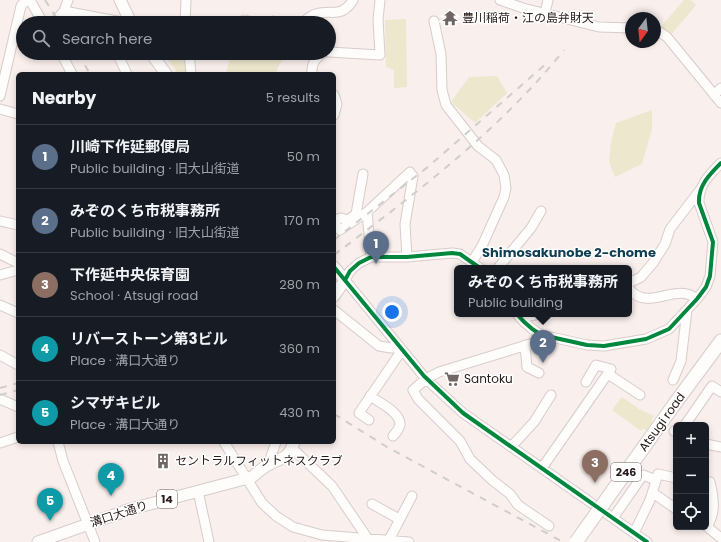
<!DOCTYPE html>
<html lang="en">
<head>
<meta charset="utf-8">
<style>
  :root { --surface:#171b24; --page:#20242c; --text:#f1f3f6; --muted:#9ea1a6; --line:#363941; --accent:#7c3aed }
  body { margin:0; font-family:Poppins,"Noto Sans JP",sans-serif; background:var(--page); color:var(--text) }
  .controls { position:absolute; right:12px; bottom:12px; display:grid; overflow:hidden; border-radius:6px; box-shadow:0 2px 6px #0003 }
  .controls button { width:36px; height:36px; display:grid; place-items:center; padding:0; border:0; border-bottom:1px solid var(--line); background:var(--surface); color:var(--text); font:20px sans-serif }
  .compass { position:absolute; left:625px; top:12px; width:36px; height:36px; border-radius:50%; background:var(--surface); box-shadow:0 2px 6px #0003; rotate:195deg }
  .you { position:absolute; left:392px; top:312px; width:14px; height:14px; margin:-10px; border:3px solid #fff; border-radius:50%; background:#1a73e8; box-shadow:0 0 0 6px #1a73e833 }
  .badge { display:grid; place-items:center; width:26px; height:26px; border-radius:50%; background:var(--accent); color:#fff; font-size:13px; font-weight:700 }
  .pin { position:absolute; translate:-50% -33px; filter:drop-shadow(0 1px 2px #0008) }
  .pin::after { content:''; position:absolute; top:21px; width:14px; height:12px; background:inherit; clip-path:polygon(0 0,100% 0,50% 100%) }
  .popup { position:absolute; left:454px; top:265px; width:178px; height:52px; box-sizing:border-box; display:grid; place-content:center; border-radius:6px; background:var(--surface); filter:drop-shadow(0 1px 3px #0005); font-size:13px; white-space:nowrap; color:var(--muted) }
  .popup b { font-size:15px; color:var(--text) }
  .popup::after { content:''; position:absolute; left:50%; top:100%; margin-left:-8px; border:8px solid transparent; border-top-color:var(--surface) }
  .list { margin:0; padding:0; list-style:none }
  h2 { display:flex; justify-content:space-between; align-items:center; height:52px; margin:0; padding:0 16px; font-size:17px }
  h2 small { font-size:13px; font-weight:400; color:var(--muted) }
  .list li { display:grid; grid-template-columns:26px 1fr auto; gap:12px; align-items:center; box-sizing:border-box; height:64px; padding:0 16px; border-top:1px solid var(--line) }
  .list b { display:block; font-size:15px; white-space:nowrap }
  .list p { margin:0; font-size:13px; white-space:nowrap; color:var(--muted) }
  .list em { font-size:13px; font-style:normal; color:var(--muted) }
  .icon { flex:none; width:22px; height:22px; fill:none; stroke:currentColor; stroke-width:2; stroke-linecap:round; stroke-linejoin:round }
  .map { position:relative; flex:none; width:721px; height:542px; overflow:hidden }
  .search { position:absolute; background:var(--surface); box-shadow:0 2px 6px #0003; left:16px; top:16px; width:320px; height:44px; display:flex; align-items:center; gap:10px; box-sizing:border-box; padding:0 14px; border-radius:22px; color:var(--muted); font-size:15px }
  .panel { position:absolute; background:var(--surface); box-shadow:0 2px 6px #0003; left:16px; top:72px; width:320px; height:372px; border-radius:6px }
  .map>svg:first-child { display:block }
  .green { fill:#ede7cd }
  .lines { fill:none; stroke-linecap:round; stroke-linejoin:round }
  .minor-casing { stroke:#d7ccc9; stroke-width:11 }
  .major-casing { stroke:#d7ccc9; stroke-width:13 }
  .highway-casing { stroke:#d7ccc9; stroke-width:15 }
  .minor { stroke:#fefdfc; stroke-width:9 }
  .major { stroke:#fefdfc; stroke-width:11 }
  .highway { stroke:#fefdfc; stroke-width:13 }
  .rail { stroke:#d0cdcd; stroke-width:2; stroke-dasharray:7 7; stroke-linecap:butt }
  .highway-bridge-casing { stroke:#d7ccc9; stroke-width:15; stroke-linecap:butt }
  .highway-bridge { stroke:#fefdfc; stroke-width:13 }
  .cycleway-casing { stroke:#fff; stroke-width:6 }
  .cycleway { stroke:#00873e; stroke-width:4 }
  .labels { text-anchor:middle; stroke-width:3; stroke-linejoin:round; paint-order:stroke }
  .shield { fill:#fff; stroke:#68605e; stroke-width:1 }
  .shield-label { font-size:11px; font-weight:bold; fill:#271c19 }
  .poi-label { font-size:12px; fill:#271c19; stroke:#fff; text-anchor:start }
  .street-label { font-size:12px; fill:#271c19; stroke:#fff }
  .neighbourhood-label { font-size:13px; font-weight:bold; fill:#0f3d51; stroke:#fff }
</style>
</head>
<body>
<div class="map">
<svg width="721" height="542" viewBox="0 0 721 542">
  <rect width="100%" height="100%" fill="#f9efec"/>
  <path class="green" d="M684,0H691L696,5L670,36L660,28Z
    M406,19L407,87L394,88V70L386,67L385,20Z
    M162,53H187L190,74H179Z
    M231,53H287L278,67L276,74H226Z
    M497,76L507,93L475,123L451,102L469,77Z
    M652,110V129L642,164L615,177L609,162L611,142L616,123Z
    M622,397L639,409L654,416L651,420L653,422L647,431L643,428L641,431L612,410Z"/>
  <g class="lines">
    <g class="minor-casing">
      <path id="minor" d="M30,0L43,23
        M500,0L523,8L599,27L631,28
        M64,11L127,23
        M545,13L548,0
        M434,21L441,54L442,90L446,105L478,146L496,160L504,175L506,188L504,197L482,246L472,262
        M53,23L64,11L68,0
        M185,23L186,0
        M241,23L244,20L257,23
        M269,23L273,21L281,23
        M302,23C306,20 311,15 316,14C333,9 341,19 353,0
        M655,29L667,37L721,103
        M329,52L380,55L378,20L380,0
        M61,53L72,74
        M117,53L127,74
        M189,53L191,74
        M312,74C311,64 315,58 323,53
        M334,95L337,104L334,115
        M714,95L721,88
        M0,96L21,6L26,0
        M0,109L18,114
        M367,212L371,257
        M334,220L341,218L348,220L356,214L363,174
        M0,221L18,225
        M334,223L340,230L367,212L410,172
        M0,254L18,263
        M407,257L405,224L413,176
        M480,268L460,254L452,253L407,257H371L359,263L350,271L345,280L426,379L463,413L647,542
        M498,268L531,228L541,211
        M0,275L18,270
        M629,283L641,277L653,263L665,244L670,229L700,190
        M629,289C649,313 675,281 697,299
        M0,305L18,313
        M334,310L379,346L391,348L399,347
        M517,314C524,323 539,337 551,337L587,345L604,346L646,339L669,329L697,299L706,287L710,276L713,242L699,203C698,186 709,175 721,163
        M520,318L539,314
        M545,337L540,341L439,372L426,379L413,390L418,399L460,441L470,459L492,480L510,494L518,505L549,526
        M525,345L527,367L539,373
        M0,355L18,365
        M608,374L640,395
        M673,380L681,361L687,310
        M370,396C378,402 401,412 400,425C399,428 396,433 393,436
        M0,399L18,407
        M369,420L359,413L402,350
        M685,425L712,386L721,392
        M674,431L676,432
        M58,442L63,461L95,542
        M224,442L262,503L276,516L293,527L322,535L409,542
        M0,443L18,437
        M706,444L721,447
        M511,447L534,422L551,395
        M292,448L332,486L368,539
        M268,465L276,442
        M542,468L611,369L596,365L586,382
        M706,482H710C714,499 716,512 707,527
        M198,491L209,542
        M653,493L676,509
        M372,504L399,519
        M613,518L643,475L656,480
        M706,526L721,538
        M634,533L650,500L658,474L676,478
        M389,540L412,496"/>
    </g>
    <g class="major-casing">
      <path id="major" d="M120,0L131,23
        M151,53L166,74
        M334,267L345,280L334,296
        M38,542L131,509L252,477C257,473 262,468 268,465C282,457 288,460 294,442"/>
    </g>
    <g class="highway-casing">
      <path id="highway" d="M676,402L721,341"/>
    </g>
    <use href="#minor" class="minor"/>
    <use href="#major" class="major"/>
    <use href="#highway" class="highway"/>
    <path class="rail" d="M45,0L60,23
      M78,53L90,74
      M334,240L429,166L547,63
      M334,255C416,193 500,130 564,50
      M0,388L18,383
      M0,395L18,390
      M334,414L387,447L563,542"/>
    <g class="highway-bridge-casing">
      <path id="highway-bridge" d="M576,542L676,402"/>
    </g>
    <use href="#highway-bridge" class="highway-bridge"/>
    <g class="cycleway-casing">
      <path id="cycleway" d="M334,267L424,376L463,413L647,542
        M345,280L350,271L359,263L371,257H407L452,253L460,254L480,268
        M517,314C524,323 539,337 551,337L587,345L604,346L646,339L669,329L697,299L706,287L710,276L713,242L699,203C698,186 709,175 721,163"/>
    </g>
    <use href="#cycleway" class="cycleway"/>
  </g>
  <defs>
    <g id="temple-bare" transform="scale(1.2)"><path d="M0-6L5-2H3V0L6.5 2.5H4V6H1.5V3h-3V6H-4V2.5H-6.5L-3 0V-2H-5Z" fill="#706663" stroke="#fff" stroke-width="2.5" paint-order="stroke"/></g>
    <g id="supermarket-bare" transform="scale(1.2)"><path d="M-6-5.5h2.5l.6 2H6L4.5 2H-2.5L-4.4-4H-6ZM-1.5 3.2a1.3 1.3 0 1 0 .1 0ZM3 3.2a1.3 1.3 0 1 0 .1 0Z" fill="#706663" stroke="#fff" stroke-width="2.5" paint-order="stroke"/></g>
    <g id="building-bare" transform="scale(1.2)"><path d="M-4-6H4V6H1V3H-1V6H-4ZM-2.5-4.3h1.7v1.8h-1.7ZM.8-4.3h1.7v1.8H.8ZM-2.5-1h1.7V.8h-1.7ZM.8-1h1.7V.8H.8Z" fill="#706663" stroke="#fff" stroke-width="2.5" paint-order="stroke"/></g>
  </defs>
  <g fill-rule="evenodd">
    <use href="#temple-bare" x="450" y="18"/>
    <use href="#supermarket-bare" x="452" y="379"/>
    <use href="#building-bare" x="163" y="461"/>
  </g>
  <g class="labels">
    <g class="shield">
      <rect x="611" y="463" width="30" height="18" rx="3"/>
      <rect x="157" y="490" width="20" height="18" rx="3"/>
    </g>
    <g class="shield-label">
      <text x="626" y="476">246</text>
      <text x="167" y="503">14</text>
    </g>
    <g class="poi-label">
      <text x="462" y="22">豊川稲荷・江の島弁財天</text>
      <text x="464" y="383">Santoku</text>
      <text x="175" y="465">セントラルフィットネスクラブ</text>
    </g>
    <g class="street-label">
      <text transform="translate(662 422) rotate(-54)" y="4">Atsugi road</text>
      <text transform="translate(119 514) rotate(-18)" y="4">溝口大通り</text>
    </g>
    <g class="neighbourhood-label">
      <text x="569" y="257">Shimosakunobe 2-chome</text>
    </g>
  </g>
</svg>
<div class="controls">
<button>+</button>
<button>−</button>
<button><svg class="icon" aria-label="locate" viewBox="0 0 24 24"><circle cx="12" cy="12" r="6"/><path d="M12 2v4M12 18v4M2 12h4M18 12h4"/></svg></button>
</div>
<svg class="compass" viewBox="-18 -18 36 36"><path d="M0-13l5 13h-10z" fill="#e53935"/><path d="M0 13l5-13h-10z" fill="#9ea1a6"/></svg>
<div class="you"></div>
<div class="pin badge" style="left:376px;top:264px;background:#5c6f8a">1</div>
<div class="pin badge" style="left:543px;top:363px;background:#5c6f8a">2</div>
<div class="popup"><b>みぞのくち市税事務所</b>Public building</div>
<div class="pin badge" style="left:595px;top:483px;background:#8d6e63">3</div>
<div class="pin badge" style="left:111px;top:496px;background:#0f9aa8">4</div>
<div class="pin badge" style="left:50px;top:521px;background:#0f9aa8">5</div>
<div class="search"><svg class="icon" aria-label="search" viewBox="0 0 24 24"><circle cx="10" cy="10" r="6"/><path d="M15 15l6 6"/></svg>Search here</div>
<section class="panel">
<h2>Nearby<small>5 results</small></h2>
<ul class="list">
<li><span class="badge" style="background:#5c6f8a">1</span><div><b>川崎下作延郵便局</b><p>Public building · 旧大山街道</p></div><em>50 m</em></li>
<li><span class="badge" style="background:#5c6f8a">2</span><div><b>みぞのくち市税事務所</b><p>Public building · 旧大山街道</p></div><em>170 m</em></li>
<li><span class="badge" style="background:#8d6e63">3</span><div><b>下作延中央保育園</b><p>School · Atsugi road</p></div><em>280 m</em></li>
<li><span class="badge" style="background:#0f9aa8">4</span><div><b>リバーストーン第3ビル</b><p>Place · 溝口大通り</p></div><em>360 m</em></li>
<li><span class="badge" style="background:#0f9aa8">5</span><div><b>シマザキビル</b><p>Place · 溝口大通り</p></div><em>430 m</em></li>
</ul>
</section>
</div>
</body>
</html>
